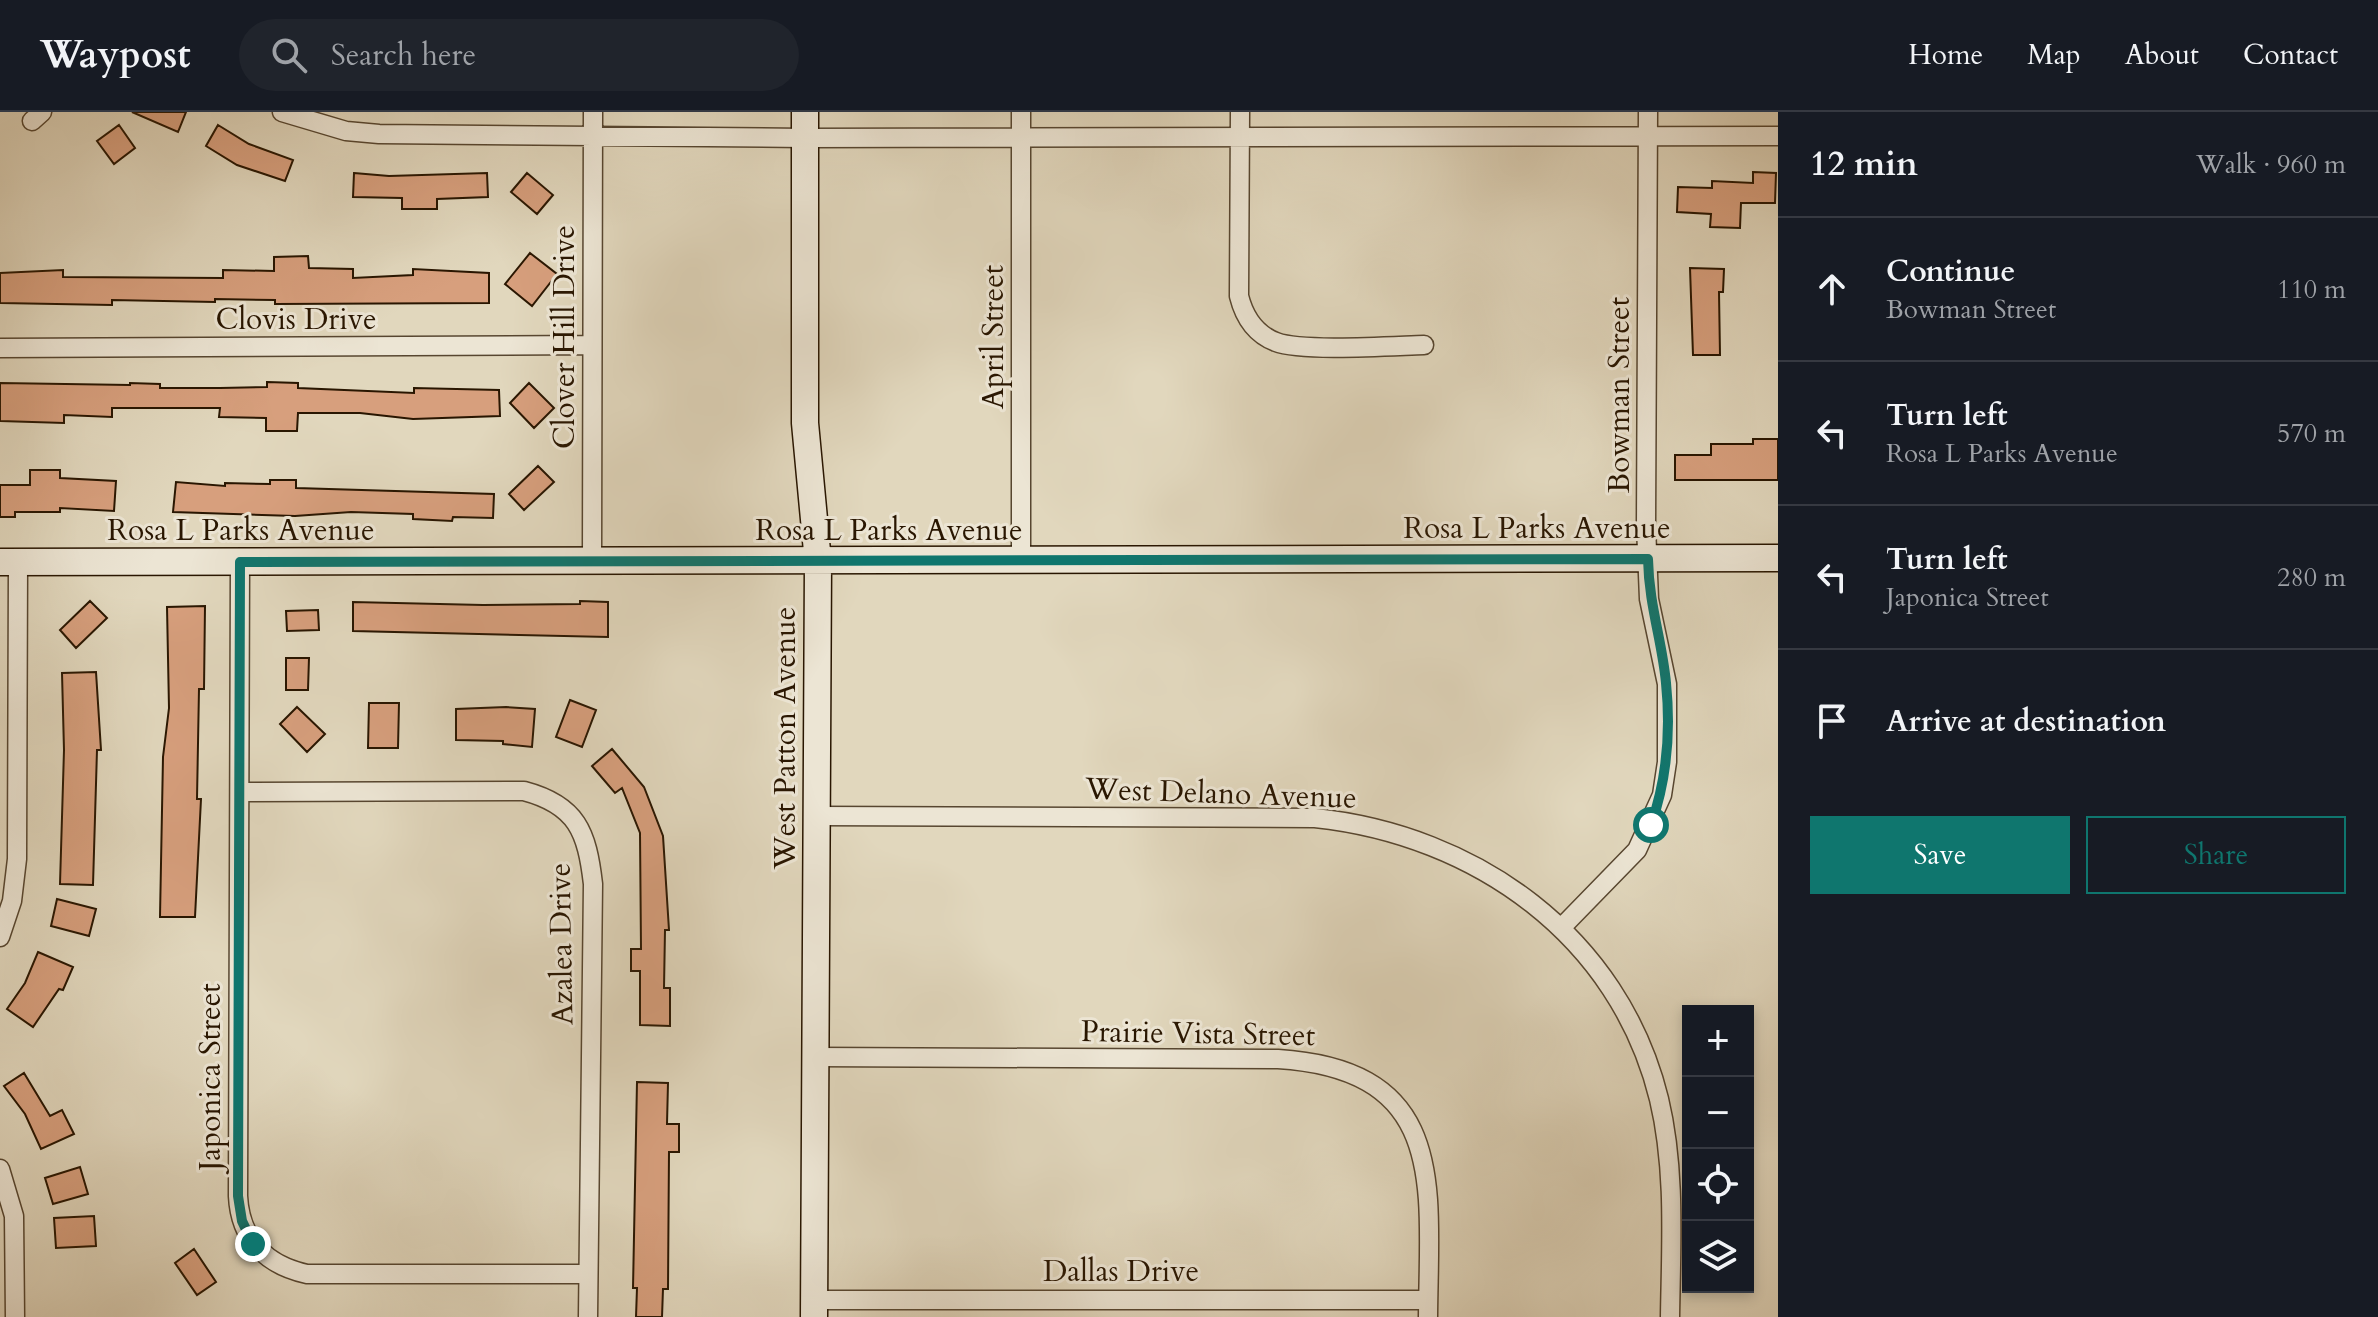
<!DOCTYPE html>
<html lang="en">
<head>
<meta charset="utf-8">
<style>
  :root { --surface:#171b24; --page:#20242c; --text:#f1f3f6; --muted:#9ea1a6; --line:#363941; --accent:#0f766e }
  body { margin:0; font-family:Cardo,serif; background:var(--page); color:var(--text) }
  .controls { position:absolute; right:24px; bottom:24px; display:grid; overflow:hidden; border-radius:0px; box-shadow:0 4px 12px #0003 }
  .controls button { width:72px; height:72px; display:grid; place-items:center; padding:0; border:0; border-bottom:2px solid var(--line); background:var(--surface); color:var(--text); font:40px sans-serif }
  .stop { position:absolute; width:24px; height:24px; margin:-18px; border:6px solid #0f766e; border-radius:50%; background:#fff }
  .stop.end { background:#0f766e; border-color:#fff; box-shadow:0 2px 8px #0008 }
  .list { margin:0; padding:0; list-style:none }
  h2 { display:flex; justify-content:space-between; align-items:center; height:104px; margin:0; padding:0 32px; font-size:34px }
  h2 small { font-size:26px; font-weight:400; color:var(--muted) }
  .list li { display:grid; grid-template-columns:52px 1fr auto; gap:24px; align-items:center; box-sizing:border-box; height:144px; padding:0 32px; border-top:2px solid var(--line) }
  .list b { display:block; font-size:30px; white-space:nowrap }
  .list p { margin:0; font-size:26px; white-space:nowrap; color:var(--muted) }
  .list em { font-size:26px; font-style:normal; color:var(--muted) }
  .actions { display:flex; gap:16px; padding:24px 32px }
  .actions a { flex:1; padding:18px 0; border:2px solid var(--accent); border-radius:0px; text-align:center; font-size:28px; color:var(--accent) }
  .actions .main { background:var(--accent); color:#fff }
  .icon { flex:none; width:44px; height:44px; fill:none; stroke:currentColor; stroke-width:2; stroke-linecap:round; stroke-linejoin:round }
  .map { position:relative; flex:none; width:1778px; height:1205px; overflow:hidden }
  header { display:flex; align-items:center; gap:48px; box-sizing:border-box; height:112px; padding:0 40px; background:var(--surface); border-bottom:2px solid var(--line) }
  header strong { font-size:38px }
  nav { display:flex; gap:44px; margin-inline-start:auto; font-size:28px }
  .search { width:560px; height:72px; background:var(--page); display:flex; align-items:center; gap:20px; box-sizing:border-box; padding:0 28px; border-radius:44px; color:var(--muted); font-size:30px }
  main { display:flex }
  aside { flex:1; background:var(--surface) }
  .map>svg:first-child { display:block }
  .building { fill:#d79f7d; stroke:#291601; stroke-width:2 }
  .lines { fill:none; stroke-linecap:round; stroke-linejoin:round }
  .street-casing { stroke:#574630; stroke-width:21 }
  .secondary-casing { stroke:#291601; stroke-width:29 }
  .street { stroke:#ece5d4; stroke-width:18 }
  .secondary { stroke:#ece5d4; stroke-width:26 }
  .route { stroke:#0f766e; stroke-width:10 }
  .labels { text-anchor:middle; stroke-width:6; stroke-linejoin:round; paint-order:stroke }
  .street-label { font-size:30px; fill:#291601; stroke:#ece5d4 }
</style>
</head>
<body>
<header>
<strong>Waypost</strong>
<div class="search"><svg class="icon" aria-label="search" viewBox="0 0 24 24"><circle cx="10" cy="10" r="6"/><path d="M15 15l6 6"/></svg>Search here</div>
<nav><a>Home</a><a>Map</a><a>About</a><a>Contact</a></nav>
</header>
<main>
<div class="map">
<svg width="1778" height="1205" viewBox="0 0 1778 1205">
  <rect width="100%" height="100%" fill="#e1d7bd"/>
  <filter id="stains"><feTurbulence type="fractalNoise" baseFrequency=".0025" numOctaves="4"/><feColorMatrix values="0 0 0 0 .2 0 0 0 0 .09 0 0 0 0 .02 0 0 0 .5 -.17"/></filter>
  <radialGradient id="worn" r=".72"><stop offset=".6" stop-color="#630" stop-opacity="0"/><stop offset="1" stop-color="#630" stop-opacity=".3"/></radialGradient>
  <path class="building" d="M132,0H186L178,20Z
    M119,13L135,36L114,52L97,29Z
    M218,13L249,32L293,48L285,69L237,53L206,34Z
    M1753,60L1776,61L1775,91H1741L1740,116L1710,115L1711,102L1677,100L1678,75L1712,76V69L1753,71Z
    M354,61L389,64L487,61L488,85L437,87V97H402V86L353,85Z
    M527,61L553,83L537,102L511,80Z
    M530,141L557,162L532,194L505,172Z
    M308,144L309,156L353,157V166L413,163V157L489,161V191L275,192V188L215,187V190L112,188V193L0,191V161L63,158V165L223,166V158L274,159V145Z
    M1690,156L1724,157L1723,180H1719L1720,243H1693Z
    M267,270L298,271V276L414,281V276L499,278L500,304L413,307L360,301H298L297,319H266V306L219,305L220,296H112V305L64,303V311L0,309V271L130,273V271L160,272V276H220L267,275Z
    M529,271L554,296L534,316L510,291Z
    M1753,327H1778V368H1675V343H1711V332H1753Z
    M538,354L554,370L524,398L509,382Z
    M30,358H60V366L116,369L114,399L60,396V400H15V405H0V373H30Z
    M270,368H296V376L494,382L493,406L453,405L452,409L413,407V402L351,400L295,404L173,400L176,370L225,374V371L270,372Z
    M90,489L107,506L76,536L60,518Z
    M580,489L608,490V525L353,519V490L483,493L580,492Z
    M205,494L204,577H199L197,687H201L195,805H160L163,645L169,596L167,495Z
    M318,498L319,518L287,519L286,499Z
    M286,546H309L308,578H286Z
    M96,560L101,638H97L93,773L60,772L64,638L62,561Z
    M570,588L596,598L582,635L556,625Z
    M369,591H399L398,636H368Z
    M297,595L325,622L307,640L280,612Z
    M506,595L535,597L532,635L503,632V629L456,628V597Z
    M612,637L644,675L663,724L669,818H665L664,876H670V914L640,913V859H631V837H641L640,721L622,676L615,681L592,654Z
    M57,787L96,797L89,824L51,814Z
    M38,840L73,855L63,878L59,877L33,915L7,897L25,871Z
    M24,961L50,1004L62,998L74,1022L41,1037L25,1002L4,974Z
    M637,970L668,971L667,1012H679V1040H669L668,1177H663L662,1205H636L637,1176H633Z
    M80,1055L88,1082L53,1092L45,1066Z
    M94,1104L96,1134L56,1136L54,1106Z
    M194,1137L216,1170L197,1183L175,1151Z"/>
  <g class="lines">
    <g class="street-casing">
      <path id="street" d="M282,0L346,19L379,22L805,26L1778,24
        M1021,0V449
        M1240,0L1239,184C1244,204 1255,222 1276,230C1302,240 1392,234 1424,233
        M32,9L42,0
        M0,236L592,233
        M240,450L238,1084C240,1127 266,1153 307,1162H588
        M592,450L593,0
        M240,680L524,679C577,693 587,720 593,772L588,1205
        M816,704L1315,706C1476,723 1619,824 1659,987C1676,1058 1671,1133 1670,1205
        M1562,815L1637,738L1662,683L1667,650V572L1649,487L1646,414L1648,0
        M0,825L12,789L17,747L18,450
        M815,945L1278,947C1449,958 1429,1074 1428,1205
        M0,1057L14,1104L15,1205
        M814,1188H1428"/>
    </g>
    <g class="secondary-casing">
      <path id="secondary" d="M805,0V311L818,450L814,1205
        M0,450L1778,446"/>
    </g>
    <use href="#street" class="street"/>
    <use href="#secondary" class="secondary"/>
  </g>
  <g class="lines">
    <path class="route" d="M253,1132L242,1109L238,1084L240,450L1648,447C1649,494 1662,528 1666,571C1671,620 1667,667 1651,713"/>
  </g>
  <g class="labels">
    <g class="street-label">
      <text x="296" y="217">Clovis Drive</text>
      <text transform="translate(564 225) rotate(-90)" y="10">Clover Hill Drive</text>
      <text transform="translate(993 225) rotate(-90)" y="10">April Street</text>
      <text transform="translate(1619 283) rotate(-90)" y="10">Bowman Street</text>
      <text x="1537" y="426">Rosa L Parks Avenue</text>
      <text x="241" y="428">Rosa L Parks Avenue</text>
      <text x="889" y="428">Rosa L Parks Avenue</text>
      <text transform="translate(785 626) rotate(-90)" y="10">West Patton Avenue</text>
      <text transform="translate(1221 681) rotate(2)" y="10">West Delano Avenue</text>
      <text transform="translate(561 832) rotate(-91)" y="10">Azalea Drive</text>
      <text transform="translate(1198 921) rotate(1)" y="10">Prairie Vista Street</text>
      <text transform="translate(210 965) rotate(-90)" y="10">Japonica Street</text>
      <text x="1121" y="1169">Dallas Drive</text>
    </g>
  </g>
  <rect width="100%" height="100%" filter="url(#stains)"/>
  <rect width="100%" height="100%" fill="url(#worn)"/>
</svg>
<div class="controls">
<button>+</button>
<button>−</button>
<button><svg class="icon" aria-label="locate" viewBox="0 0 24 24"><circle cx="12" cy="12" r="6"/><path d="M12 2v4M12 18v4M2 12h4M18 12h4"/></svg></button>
<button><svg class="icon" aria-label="layers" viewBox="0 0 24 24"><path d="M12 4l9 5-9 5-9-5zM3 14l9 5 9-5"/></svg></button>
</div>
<div class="stop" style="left:1651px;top:713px"></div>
<div class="stop end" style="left:253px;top:1132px"></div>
</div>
<aside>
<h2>12 min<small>Walk · 960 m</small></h2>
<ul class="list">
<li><svg class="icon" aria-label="ahead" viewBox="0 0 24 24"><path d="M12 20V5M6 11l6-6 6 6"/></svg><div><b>Continue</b><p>Bowman Street</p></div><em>110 m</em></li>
<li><svg class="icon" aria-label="left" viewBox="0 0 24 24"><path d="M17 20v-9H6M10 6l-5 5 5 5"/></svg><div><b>Turn left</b><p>Rosa L Parks Avenue</p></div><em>570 m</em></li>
<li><svg class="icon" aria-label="left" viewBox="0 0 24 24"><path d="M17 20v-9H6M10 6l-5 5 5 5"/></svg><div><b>Turn left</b><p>Japonica Street</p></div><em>280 m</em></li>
<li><svg class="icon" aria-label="arrive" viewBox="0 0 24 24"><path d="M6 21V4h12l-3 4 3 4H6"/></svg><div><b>Arrive at destination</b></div></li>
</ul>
<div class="actions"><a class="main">Save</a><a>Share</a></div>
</aside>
</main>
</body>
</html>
